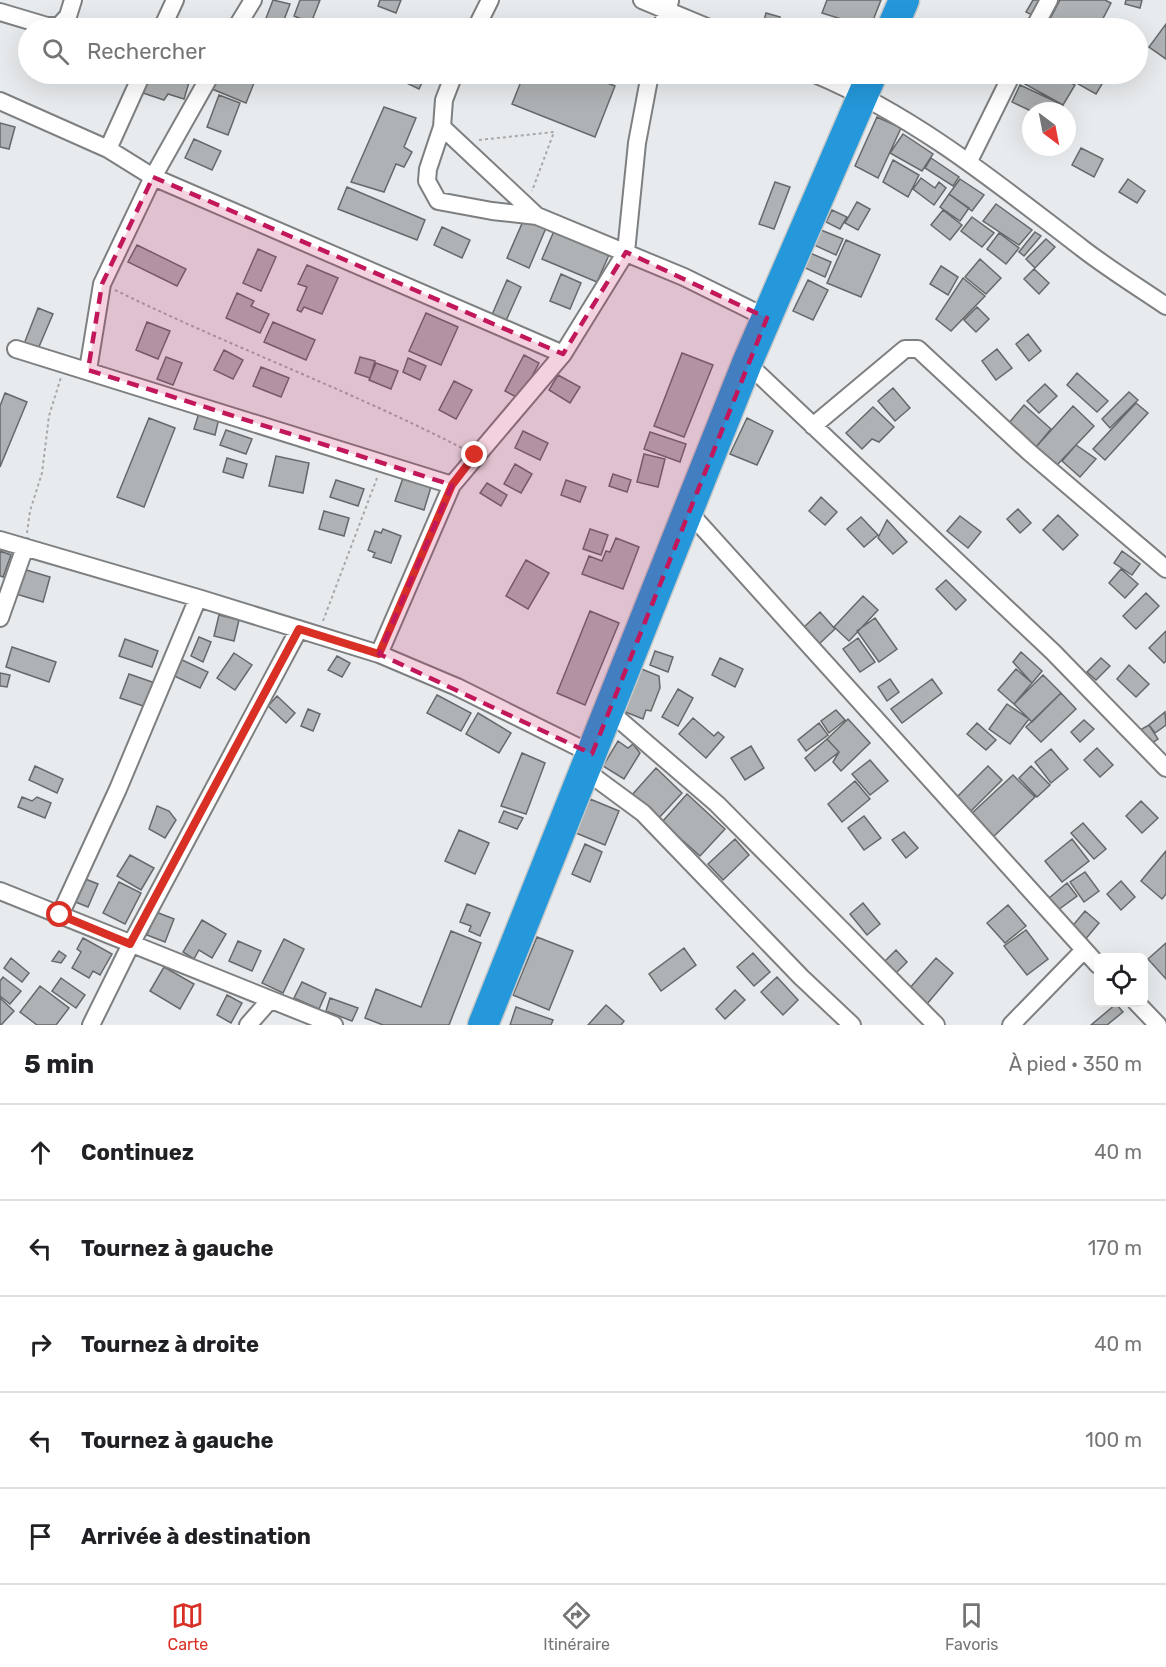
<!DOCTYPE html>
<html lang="fr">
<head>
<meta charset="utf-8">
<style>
  :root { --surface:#fff; --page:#f6f6f6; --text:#202124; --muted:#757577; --line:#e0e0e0; --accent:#d93025 }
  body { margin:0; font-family:Rubik,sans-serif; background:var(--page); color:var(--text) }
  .controls { position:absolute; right:18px; bottom:18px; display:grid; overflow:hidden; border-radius:9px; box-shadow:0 6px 24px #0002 }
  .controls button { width:54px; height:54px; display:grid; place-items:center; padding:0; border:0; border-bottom:2px solid var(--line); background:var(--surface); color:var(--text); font:30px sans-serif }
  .compass { position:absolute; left:1022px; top:102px; width:54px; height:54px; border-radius:50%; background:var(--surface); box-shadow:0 6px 24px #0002; rotate:148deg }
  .stop { position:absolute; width:18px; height:18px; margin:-14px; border:4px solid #d93025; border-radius:50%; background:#fff }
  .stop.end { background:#d93025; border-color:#fff; box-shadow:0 2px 6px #0008 }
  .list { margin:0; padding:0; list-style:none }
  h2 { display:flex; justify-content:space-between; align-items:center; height:78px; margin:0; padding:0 24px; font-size:26px }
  h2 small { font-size:20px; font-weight:400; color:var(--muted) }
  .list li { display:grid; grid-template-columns:39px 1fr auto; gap:18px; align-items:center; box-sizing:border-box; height:96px; padding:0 24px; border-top:2px solid var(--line) }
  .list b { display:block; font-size:22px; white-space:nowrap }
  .list em { font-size:20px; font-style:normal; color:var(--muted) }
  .icon { flex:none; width:33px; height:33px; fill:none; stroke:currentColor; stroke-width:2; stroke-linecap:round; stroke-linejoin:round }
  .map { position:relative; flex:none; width:1166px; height:1025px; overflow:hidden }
  .search { position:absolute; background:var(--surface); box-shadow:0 6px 24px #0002; left:18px; right:18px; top:18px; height:66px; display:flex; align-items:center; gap:15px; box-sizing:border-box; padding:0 21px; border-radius:33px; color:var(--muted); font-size:22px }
  .sheet { height:558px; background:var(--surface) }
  nav { display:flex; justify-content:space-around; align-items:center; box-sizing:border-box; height:84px; border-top:2px solid var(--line); background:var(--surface); font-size:16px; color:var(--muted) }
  nav a { display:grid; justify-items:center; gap:3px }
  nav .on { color:var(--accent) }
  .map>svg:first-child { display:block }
  .building { fill:#afb2b4; stroke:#66696b; stroke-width:1.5 }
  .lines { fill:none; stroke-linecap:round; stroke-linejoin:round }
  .street-casing { stroke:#7d7f81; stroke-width:20 }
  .highway-casing { stroke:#c8c8c8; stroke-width:33 }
  .path { stroke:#a6a8aa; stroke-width:2; stroke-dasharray:3 3; stroke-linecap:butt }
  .street { stroke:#fff; stroke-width:16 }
  .highway { stroke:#2498db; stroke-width:30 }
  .route { stroke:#d93025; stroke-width:8 }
  .marked { fill:#c2185b; fill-opacity:0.2; stroke:#c2185b; stroke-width:4.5; stroke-dasharray:12 8; stroke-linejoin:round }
</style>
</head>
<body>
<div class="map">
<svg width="1166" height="1025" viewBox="0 0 1166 1025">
  <rect width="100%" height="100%" fill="#e8ebed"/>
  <path class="building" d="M273,0L290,4L281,28L263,26Z
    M300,0H320L311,23L294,16Z
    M380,0H401L396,13L378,6Z
    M827,0H881L870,28L822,13Z
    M1033,0H1042L1034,16L1026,12Z
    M1060,0H1105L1111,3L1098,28H1063L1049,21Z
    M1126,0H1142L1140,8L1125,4Z
    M766,13L780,17L775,28H762Z
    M386,19L405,28H381Z
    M1007,21L1018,28H1003Z
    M1166,24V59L1149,47Z
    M149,74H173L190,79L184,99L168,94L164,100L143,93Z
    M218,74H231L254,83L246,103L212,89Z
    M400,74H426L419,89L398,79Z
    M524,74H584L615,86L595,137L512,104Z
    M1029,74H1053L1075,85L1063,105L1023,83Z
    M1074,74H1108L1096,94L1071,80Z
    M1020,85L1063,105L1061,111H1031L1012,102Z
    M219,95L240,103L228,135L207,127Z
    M384,107L416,118L404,147L412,152L404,167L396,164L384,192L351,182Z
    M877,117L901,128L878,178L855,166Z
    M0,123L15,127L9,149L0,147Z
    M903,134L933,154L922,171L890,153Z
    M194,139L221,151L212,170L185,158Z
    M1081,148L1103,159L1094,177L1072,165Z
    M931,158L959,177L953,186L925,168Z
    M893,160L919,175L908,197L883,182Z
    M921,178L935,188L939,182L946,188L934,205L913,189Z
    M960,179L984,195L972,211L949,194Z
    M1128,179L1145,191L1137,203L1119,192Z
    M775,182L790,187L774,229L759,224Z
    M347,187L425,220L417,240L338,209Z
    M949,194L969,208L960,221L940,207Z
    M857,202L870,209L858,230L845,223Z
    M996,204L1032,230L1019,245L983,221Z
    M832,210L847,217L840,229L826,222Z
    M943,210L962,225L950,240L931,225Z
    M972,217L994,233L982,247L961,231Z
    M524,219L546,228L529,268L507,258Z
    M442,227L470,240L462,258L434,245Z
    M821,230L843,239L836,255L814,245Z
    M554,231L609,255L597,282L542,259Z
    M1035,232L1041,236L1024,256L1019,252Z
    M999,233L1019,248L1006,264L987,249Z
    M1046,239L1055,247L1035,268L1026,259Z
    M846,240L880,255L861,297L827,283Z
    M137,245L186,269L177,286L128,262Z
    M258,249L276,257L261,291L243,283Z
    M810,253L831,262L825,277L803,267Z
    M980,259L1001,278L986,294L965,277Z
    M307,265L338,278L322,314L304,307L301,312L297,310L307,287L298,284Z
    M941,266L958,277L948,295L930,284Z
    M1034,269L1049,283L1039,294L1024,279Z
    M561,274L581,283L570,309L550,301Z
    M963,278L985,296L951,331L936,319Z
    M507,280L521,287L505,323L491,317Z
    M808,280L828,290L813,320L793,311Z
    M237,293L254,301L251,306L269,314L260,333L226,318Z
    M977,307L989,319L976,332L964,320Z
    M38,308L53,314L38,349L24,344Z
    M426,313L458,327L441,365L409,351Z
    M147,322L170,331L158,359L136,350Z
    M273,322L315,340L306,360L264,342Z
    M1028,334L1041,351L1029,361L1016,344Z
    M997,349L1012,368L996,380L982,361Z
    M224,350L243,360L233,379L214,370Z
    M682,353L713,365L684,437L654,426Z
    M524,355L539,363L520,399L505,391Z
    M166,357L182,363L173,385L157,379Z
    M360,357L375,361L370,378L355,373Z
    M408,358L426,366L420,380L403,372Z
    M376,363L398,371L391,389L369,380Z
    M261,367L289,378L281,397L253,386Z
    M1077,373L1108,401L1097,412L1067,385Z
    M558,375L580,387L570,403L549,390Z
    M454,381L472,390L456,419L439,410Z
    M1045,384L1057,396L1039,413L1027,401Z
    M893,388L910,408L895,421L878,401Z
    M1129,392L1138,400L1110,428L1102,419Z
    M5,393L27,402L0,467V406Z
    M1136,403L1148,413L1105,460L1093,449Z
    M1024,405L1051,429L1036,447L1009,423Z
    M1073,406L1094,426L1057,465L1036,447Z
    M873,407L894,427L879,442L872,439L862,449L846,433Z
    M199,413L219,418L215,435L194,429Z
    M149,418L175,428L144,507L117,497Z
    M747,418L773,431L757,465L730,454Z
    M226,430L252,439L246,454L220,445Z
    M523,431L548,443L540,460L515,448Z
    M650,432L686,444L680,462L644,449Z
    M1076,445L1096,459L1080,477L1062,461Z
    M644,454L665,459L658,487L637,482Z
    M276,456L309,463L303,493L269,486Z
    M227,458L247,464L243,478L223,472Z
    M515,464L532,474L521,493L504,484Z
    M613,474L631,480L627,492L609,486Z
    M403,478L431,487L424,510L395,501Z
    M336,480L364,489L358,506L330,497Z
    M566,480L586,487L580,502L561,495Z
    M487,483L507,495L501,506L480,493Z
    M821,497L837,512L825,525L809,511Z
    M1018,509L1031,523L1020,533L1007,519Z
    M324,511L349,518L344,536L319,529Z
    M1058,515L1078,535L1063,550L1043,530Z
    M960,516L981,532L968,548L947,531Z
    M861,517L878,535L864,547L847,529Z
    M887,520L907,542L893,554L878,538Z
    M383,529L401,536L391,563L373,557L375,553L368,550L375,531L381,533Z
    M590,529L608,535L601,555L583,549Z
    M616,538L639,547L623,589L582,574L589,556L602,561L606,551L610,552Z
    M0,551L11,555L3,577L0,576Z
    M1122,551L1140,564L1132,575L1114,563Z
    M526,560L549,573L528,609L506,596Z
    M23,569L50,577L43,602L16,594Z
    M1121,569L1138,584L1125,598L1109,583Z
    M946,580L966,600L956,610L936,589Z
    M1146,593L1159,606L1136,629L1123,616Z
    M863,596L878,610L849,641L834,627Z
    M590,611L619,623L585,705L557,693Z
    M820,612L835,629L818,645L803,628Z
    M219,615L239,620L234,641L214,636Z
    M875,618L897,649L879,662L857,631Z
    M1166,631V661L1164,663L1149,648Z
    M199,637L211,642L203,662L191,656Z
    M858,638L875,662L860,672L843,649Z
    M125,639L158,651L152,667L119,656Z
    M12,647L56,662L49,682L6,667Z
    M655,651L673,657L668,672L650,665Z
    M1021,652L1042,671L1032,683L1013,662Z
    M234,653L252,665L235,690L217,678Z
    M337,656L350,663L342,677L328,670Z
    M720,658L743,669L735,687L712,675Z
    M1101,658L1110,666L1096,680L1087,672Z
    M180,659L208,672L200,688L172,675Z
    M1129,665L1149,684L1136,697L1117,679Z
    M639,668L659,676L660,688L651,711L646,710L643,719L623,711Z
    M1016,669L1032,683L1014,704L998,690Z
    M0,673L10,675L7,687L0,686Z
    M129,674L155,683L146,707L120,698Z
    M1043,675L1061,693L1032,722L1014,704Z
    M890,679L899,692L887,701L878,687Z
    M932,679L942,693L902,723L891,709Z
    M678,689L693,698L678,726L662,717Z
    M1061,693L1076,709L1041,742L1026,727Z
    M437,695L471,713L461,731L427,713Z
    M277,696L295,713L286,723L268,706Z
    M1007,704L1029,719L1010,744L989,729Z
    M308,709L320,714L313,731L301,726Z
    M836,710L845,720L829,733L821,721Z
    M1165,712L1166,725L1155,733L1149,725Z
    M478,713L511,733L499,753L466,734Z
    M693,718L714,736L718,732L724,737L706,758L679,734Z
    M848,719L870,743L841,771L833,762L839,752L827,739Z
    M1084,720L1094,729L1080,742L1071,732Z
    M819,723L828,735L806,751L798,740Z
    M977,723L996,740L986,750L967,734Z
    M1149,725L1158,739L1149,745L1140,730Z
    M827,739L839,752L815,771L805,758Z
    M618,741L628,748L633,744L640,753L624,779L603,766Z
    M751,746L764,768L745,780L731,758Z
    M1097,748L1113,765L1100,777L1084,760Z
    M1051,749L1068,769L1051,783L1035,762Z
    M522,753L545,763L526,814L501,806Z
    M870,760L888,781L870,795L852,774Z
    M35,766L63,779L57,793L29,780Z
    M988,766L1002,780L969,813L955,799Z
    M1031,766L1050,785L1037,797L1019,778Z
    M656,768L682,793L657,820L631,796Z
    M1013,775L1035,797L992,838L970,815Z
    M855,781L870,799L842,822L828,804Z
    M687,794L725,829L700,856L662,822Z
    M22,797L32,801L37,797L51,803L45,818L18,807Z
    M590,799L619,811L605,845L576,833Z
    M1141,801L1158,818L1142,833L1126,816Z
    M157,806L169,811L176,820L165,838L149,829Z
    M504,811L523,818L517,829L499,822Z
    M864,816L881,838L864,850L848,828Z
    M1083,823L1106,849L1094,859L1071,833Z
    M459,830L489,843L475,874L445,861Z
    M904,832L918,848L906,858L892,840Z
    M735,839L749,855L723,880L708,864Z
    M1072,839L1089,861L1062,882L1045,861Z
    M585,844L602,852L590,882L572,874Z
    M1166,851V894L1162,899L1141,881Z
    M130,855L154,868L141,890L117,876Z
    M1085,872L1099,891L1084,902L1070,882Z
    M83,878L98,884L88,907L73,901Z
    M1121,881L1135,897L1121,910L1107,894Z
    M119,882L141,893L125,924L103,913Z
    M1067,883L1077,896L1058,910L1049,898Z
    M863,903L880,924L867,935L850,914Z
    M467,904L490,913L480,936L469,931L471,926L460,922Z
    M1008,905L1026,926L1005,943L987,923Z
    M1085,911L1099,923L1084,941L1070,929Z
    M156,912L174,919L165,942L147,935Z
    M202,920L226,934L212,958L199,950L194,959L183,952Z
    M1026,930L1048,959L1027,975L1004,946Z
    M451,931L481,943L449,1025H383L365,1018L376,989L421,1007Z
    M537,937L573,951L549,1010L513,995Z
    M83,938L112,954L100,975L93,971L89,978L72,968L81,952L77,949Z
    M284,939L304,949L283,993L262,983Z
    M238,941L261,951L252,971L229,961Z
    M1166,943V979L1148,959Z
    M684,948L696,965L661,991L649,974Z
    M896,950L907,962L894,975L883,963Z
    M59,951L66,956L61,963L52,961Z
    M753,953L770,972L754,986L737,967Z
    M11,958L29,973L22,982L4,968Z
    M936,958L953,973L927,1004L909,989Z
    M164,967L194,984L180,1009L150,991Z
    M3,977L21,991L10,1004L0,996V981Z
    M777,977L798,1000L783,1015L761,992Z
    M61,978L85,995L76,1008L52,991Z
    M302,982L326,993L319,1009L294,998Z
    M40,986L69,1008L56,1025H37L20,1012Z
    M735,990L745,1000L725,1019L716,1009Z
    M227,995L242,1003L231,1023L217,1015Z
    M0,998L14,1011L1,1025L0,1024Z
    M330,998L358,1008L352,1021L326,1011Z
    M1116,1004L1123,1012L1107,1025H1091Z
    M606,1005L624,1021L621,1025H588Z
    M516,1007L553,1020L551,1025H510Z"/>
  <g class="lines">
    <g class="street-casing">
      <path id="street" d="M642,0L709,28
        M0,12L47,26H59L68,16L73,0
        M162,28L175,0
        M236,28L253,0
        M476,28L490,0
        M661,28L670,1
        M1034,28L1049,0
        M454,74L444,100L442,127L428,169L427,181L438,201L492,211L537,216L684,277L767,318
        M815,74C915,116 997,183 1083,249C1109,269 1138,287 1166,306
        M0,101L108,149L153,177L563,354
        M442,127L537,216
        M108,149L142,74
        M969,161L1012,74
        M16,349L452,485
        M747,363L1053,652L1166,768
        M88,370L102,284L153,177L211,74
        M813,426L905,349H918L1029,452L1166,569
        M687,510L1098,965
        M0,540L198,598L118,789L60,915
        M198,598L379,654L457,687L592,754
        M0,618L25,547
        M379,654L452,485L563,354L626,252L637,143L650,74
        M608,710L717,804L936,1025
        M586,771L643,813L801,977L852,1025
        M0,891L334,1025
        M1136,1002L1158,1025
        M91,1025L131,944L299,629
        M248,1025L270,1000
        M1011,1025L1084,950"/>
    </g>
    <g class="highway-casing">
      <path id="highway" d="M892,28L904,0
        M483,1025L747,363L872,74"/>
    </g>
    <path class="path" d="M479,140L554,132L532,191
      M115,290C229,346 349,390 462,448
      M27,533L30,511L42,473L49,416L61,377
      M323,621L377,478"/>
    <use href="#street" class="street"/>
    <use href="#highway" class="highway"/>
  </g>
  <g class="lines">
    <path class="route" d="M60,915L130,944L299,629L379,654L452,485L475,455"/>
  </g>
  <path class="marked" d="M153,177L563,354L626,252L767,318L592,754L379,654L452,485L88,370L102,284Z"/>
</svg>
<div class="controls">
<button><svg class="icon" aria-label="locate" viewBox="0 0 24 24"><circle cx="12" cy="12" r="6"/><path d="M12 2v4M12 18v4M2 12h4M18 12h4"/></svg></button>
</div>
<svg class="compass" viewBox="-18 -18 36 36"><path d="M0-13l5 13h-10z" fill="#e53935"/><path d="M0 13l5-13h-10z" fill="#757577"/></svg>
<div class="stop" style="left:60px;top:915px"></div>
<div class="stop end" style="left:475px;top:455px"></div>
<div class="search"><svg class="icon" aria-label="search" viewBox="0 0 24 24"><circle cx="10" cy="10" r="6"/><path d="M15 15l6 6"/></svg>Rechercher</div>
</div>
<section class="sheet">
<h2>5 min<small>À pied · 350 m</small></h2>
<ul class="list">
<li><svg class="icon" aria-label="ahead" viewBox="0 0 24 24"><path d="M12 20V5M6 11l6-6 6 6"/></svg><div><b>Continuez</b></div><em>40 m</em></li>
<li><svg class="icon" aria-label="left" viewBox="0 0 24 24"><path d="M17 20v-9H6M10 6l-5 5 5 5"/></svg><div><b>Tournez à gauche</b></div><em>170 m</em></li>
<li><svg class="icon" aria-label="right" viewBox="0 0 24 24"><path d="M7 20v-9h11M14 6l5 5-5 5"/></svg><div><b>Tournez à droite</b></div><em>40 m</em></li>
<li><svg class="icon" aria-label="left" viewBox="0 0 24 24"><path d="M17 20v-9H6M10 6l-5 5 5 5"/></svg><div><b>Tournez à gauche</b></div><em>100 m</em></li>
<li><svg class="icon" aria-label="arrive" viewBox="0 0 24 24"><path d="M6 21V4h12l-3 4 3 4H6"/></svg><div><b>Arrivée à destination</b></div></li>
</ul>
</section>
<nav>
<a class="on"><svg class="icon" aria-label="map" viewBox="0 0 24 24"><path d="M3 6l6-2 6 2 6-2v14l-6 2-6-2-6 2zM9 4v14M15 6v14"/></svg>Carte</a>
<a><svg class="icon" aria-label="directions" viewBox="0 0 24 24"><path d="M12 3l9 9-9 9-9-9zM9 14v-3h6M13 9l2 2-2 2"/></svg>Itinéraire</a>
<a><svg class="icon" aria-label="saved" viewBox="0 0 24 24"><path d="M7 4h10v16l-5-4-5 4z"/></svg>Favoris</a>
</nav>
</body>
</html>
